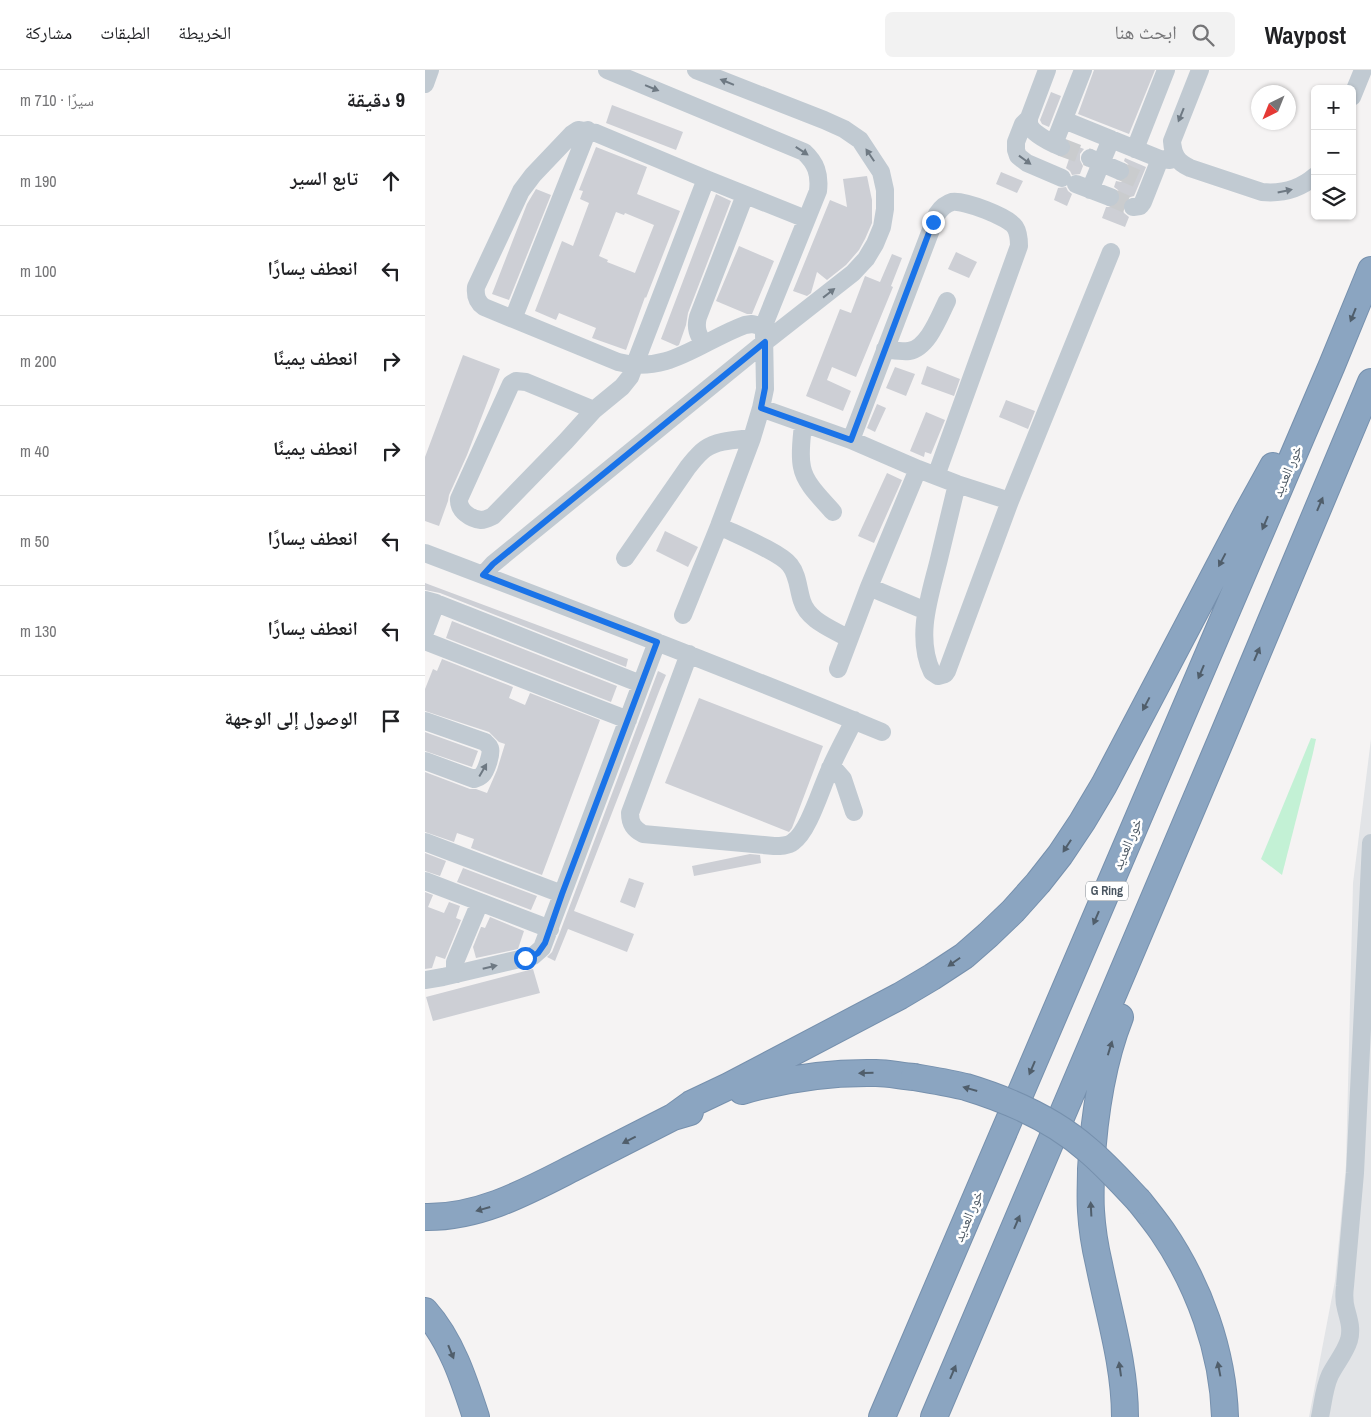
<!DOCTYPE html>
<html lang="ar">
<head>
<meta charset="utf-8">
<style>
  :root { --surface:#fff; --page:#f2f2f2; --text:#202124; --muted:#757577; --line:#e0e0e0 }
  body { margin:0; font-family:"Archivo Narrow","Noto Naskh Arabic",sans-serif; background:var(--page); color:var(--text); direction:rtl }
  .controls { position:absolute; right:15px; top:15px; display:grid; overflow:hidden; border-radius:8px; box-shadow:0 1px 4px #0004 }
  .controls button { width:45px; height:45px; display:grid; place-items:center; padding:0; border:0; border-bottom:1px solid var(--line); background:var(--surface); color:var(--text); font:25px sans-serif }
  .compass { position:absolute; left:826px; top:15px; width:45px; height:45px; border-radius:50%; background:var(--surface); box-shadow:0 1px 4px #0004; rotate:223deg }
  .stop { position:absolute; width:15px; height:15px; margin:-11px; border:4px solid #1a73e8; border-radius:50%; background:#fff }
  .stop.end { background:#1a73e8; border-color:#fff; box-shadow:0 1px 5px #0008 }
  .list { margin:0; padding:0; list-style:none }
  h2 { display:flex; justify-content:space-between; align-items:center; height:65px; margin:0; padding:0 20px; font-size:21px }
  h2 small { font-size:16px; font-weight:400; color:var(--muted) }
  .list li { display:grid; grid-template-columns:32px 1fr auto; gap:15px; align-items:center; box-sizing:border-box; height:90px; padding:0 20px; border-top:1px solid var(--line) }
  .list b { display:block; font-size:19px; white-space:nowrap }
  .list em { font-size:16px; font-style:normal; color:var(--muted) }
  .icon { flex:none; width:28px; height:28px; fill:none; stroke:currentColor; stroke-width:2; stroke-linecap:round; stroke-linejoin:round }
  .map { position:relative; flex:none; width:946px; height:1347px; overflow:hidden; direction:ltr }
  header { display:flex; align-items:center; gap:30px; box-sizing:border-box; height:70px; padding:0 25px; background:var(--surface); border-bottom:1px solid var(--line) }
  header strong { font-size:24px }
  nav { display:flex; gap:28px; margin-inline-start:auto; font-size:18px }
  .search { width:350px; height:45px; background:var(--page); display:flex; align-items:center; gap:12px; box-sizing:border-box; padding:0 18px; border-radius:8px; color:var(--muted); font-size:19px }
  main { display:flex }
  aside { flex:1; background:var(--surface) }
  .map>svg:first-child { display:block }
  .airport { fill:#e2e4e7 }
  .green { fill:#c3f1d5 }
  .building { fill:#cdcfd5; fill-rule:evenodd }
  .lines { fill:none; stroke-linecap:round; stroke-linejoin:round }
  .minor-tunnel { stroke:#caccce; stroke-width:18; stroke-dasharray:18 9; stroke-linecap:butt }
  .highway-casing { stroke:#7690ad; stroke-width:28 }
  .minor { stroke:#c1cad2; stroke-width:18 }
  .highway { stroke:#8ba5c1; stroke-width:26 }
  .highway-bridge-casing { stroke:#7690ad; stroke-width:28; stroke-linecap:butt }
  .highway-bridge { stroke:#8ba5c1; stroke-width:26 }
  .oneway { fill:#6e7983 }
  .oneway2 { fill:#505e6b }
  .route { stroke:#1a73e8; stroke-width:6 }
  .labels { text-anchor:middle; stroke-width:5; stroke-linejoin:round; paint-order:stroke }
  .shield { fill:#fff; stroke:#808990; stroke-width:1 }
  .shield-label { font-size:12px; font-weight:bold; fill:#4a5661 }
  .street-label { font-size:14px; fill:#4a5661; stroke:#fff }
</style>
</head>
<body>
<header>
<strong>Waypost</strong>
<div class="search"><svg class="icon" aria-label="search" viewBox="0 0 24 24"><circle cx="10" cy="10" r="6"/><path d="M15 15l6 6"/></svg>ابحث هنا</div>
<nav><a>الخريطة</a><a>الطبقات</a><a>مشاركة</a></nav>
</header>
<main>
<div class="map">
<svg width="946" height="1347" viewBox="0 0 946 1347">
  <rect width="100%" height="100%" fill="#f5f3f3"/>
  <path class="airport" d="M946,669V1347H884L910,1211L914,1170L921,1095L928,813Z"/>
  <path class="green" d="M886,668L891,669L888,683L857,805L836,789Z"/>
  <path class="building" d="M669,0H730L704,64L653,44Z
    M626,22L636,26L624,57L617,54L615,50Z
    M187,35L258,62L251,80L181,53Z
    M646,74L659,79L655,84V90L658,96L655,104L647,105L645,101L641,98L645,86L643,85L646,81Z
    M171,77L222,97L212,124L255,141L221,228L220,227L201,280L167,268L171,258L134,243L131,250L110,241L137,171L148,176L164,133L155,129L158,121L154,120ZM191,142L199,145L200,143L229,155L210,203L182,192L183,190L174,186Z
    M700,88L721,97L709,126L702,128L698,134L697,138L699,143L704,147L700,157L677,148L681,137H687L692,135L695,131V125L693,120L689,117L691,111L696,112L701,110L705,105V99L703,94L699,91Z
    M576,102L598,111L592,123L571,114Z
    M442,106L447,130V153L440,169L434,180L421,195L402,210L392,202L386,223L382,226L368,221L405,130L422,137L418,109Z
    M641,117L643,121L647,124L642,136L629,130L633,118Z
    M111,119L126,125L84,230L67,224L102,134Z
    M291,124L306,131L263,243L261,255L254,275L252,276L236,269Z
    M314,176L349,191L327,244H322L291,231Z
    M531,182L552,192L544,208L523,199Z
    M467,184L477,188L466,216L468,217L431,307L407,297L402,310L426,321L418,341L381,326L415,239L426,243L440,206L455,212Z
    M38,285L75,299L42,385L24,425L23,431L14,456L0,451V387Z
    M502,296L535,309L529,326L496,314Z
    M470,297L490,304L481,326L461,318Z
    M581,330L610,341L603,359L574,347Z
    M452,334L461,338L450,362L442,358Z
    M501,342L520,350L506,384L500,382L499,387L485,381Z
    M462,403L477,410L449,473L433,466Z
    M240,461L273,477L263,497L231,481Z
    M0,513L203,589L201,597L15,523L0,520Z
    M27,551L192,616L186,632L21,568Z
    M17,589L88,617L84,628L100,635L105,623L175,650L117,805L46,778L49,769L32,763L29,772L0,762V702L45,719H51L62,723L72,700L80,674L74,672L64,662L0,641V619L8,599L12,601Z
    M233,601L241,605L235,619L149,841L209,864L202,882L143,859L130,891L122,887L127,882L135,862Z
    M274,628L398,676L367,758L364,762L240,713Z
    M0,662L53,681L47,697L0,681Z
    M0,783L21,791L15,806L0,801Z
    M325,784L335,785L336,793L269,806L267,796Z
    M38,798L112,826L106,840L32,812Z
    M204,808L219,813L210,838L195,832Z
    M0,822L8,825L3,837L19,843L24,832L35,836L31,848L36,850L20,889L11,886L7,898L0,899Z
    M65,847L99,861L93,879L51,888L48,877L56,857H57L60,858Z
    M108,899L115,923L8,951L1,927Z"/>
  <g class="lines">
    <path class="minor-tunnel" d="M636,77L665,88
      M695,101L718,111
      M685,127L708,137"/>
    <g class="highway-casing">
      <path id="highway" d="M695,947C676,995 669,1048 666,1099C666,1113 665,1127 666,1141C667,1158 670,1177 674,1194C684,1244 700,1295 700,1347
        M317,1021C362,1008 404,1002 451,1003C463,1003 476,1006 489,1007
        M248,1047L266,1034L304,1016L475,926L507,907L539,886L563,865L588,841L613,813L635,785L657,752L679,715L822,443L848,396
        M714,1131C722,1141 730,1151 737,1161C774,1215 798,1281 800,1347
        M0,1147C54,1148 101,1122 148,1098C181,1081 215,1064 248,1047L265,1042
        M0,1241C26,1270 39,1310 51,1347
        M457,1347L907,295L946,200
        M509,1347L796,670L946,312"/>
    </g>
    <path class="minor" d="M182,0L379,82C391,93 395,104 393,121L341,250L339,263L340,319L336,338L327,368L294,456L258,545
      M622,0L604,48L598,54L591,72V80L593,86L602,93L637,108
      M775,0L747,71C748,85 752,92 765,98L837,122C857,124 875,119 890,106
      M0,14L5,0
      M927,27L938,0
      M604,48C604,50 604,54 605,56C608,64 629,74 636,77
      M639,50L735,89L745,90L751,88
      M629,74L658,0
      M710,79L741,0
      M665,88L695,101
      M651,114L685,127
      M665,120L686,69
      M708,137L715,136L718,132L735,89
      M88,249L163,60
      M340,257L327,254L320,255C276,271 243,305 193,292L59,237C52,232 50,226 51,217L96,121L108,105L147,64L153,60L171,63L281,109L381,149
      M279,274C273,265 270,258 273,247L320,125
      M460,279C468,280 477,282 484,281C503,278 514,247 522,231
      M336,338L426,370L493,399L532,414L585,431
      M169,340L101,312L91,311L86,314L34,429C33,441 46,449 56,450C61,450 64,448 68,446L141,371L169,340L197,317L205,307L281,109
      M378,354C377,367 374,384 377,397C380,414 397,429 408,442
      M426,370L512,144C516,138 520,134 527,132C539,130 584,147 590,157C594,163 594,170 594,176L511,406
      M532,414C526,439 520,464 514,489C505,526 490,566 507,602L513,606L520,604L522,601L585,431L686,182
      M294,456C310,464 355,482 365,495C373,505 373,519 377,531C383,551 408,559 424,569
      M0,483C153,541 306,600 457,662
      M200,488L263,397C268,391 273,384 280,379C293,370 312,370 327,368
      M58,505L68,494L340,272L428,203L441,189L450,174L457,157L460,139V120L456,102L435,70L419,59L399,50L271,0
      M444,517L501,541
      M0,530L11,533L216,614
      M0,562L11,533
      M0,571L203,650
      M264,584L205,743C205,754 209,759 218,764L349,776C355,776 363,776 368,772C384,761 396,718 405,699C412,683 421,667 429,650
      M413,599L444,517L493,399
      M0,651L60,672C62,675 64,675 65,678C67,684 61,701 57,705C54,708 53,708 49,709L0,691
      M405,698L411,701L418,709L429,742
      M0,772L137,824
      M0,811L125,859
      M32,904L30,897V892L55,832
      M0,910L18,907L108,886L117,878L232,572
      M895,1347C898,1333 899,1318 905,1305C911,1293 920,1283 924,1270C927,1259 924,1250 921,1239C919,1232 919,1224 920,1216L930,1103L946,773"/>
    <use href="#highway" class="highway"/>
    <g class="highway-bridge-casing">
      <path id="highway-bridge" d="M489,1007C506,1010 525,1013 541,1017C584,1030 629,1050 663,1080C681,1095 697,1113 714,1131"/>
    </g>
    <use href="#highway-bridge" class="highway-bridge"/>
  </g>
  <defs><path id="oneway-solid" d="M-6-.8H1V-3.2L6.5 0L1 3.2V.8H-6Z" transform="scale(1.25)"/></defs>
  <g class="oneway">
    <use href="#oneway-solid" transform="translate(302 12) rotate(-158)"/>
    <use href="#oneway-solid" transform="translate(227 18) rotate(22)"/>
    <use href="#oneway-solid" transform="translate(756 45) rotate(112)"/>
    <use href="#oneway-solid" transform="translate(377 81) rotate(33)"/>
    <use href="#oneway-solid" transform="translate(445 85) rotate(-124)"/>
    <use href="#oneway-solid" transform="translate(600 90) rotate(36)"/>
    <use href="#oneway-solid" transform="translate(860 121) rotate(-12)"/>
    <use href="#oneway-solid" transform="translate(404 223) rotate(-38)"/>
    <use href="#oneway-solid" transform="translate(58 700) rotate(-60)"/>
    <use href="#oneway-solid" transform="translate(65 897) rotate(-13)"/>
  </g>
  <g class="oneway2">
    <use href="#oneway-solid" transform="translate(928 245) rotate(112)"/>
    <use href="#oneway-solid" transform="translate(895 434) rotate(-67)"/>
    <use href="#oneway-solid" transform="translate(840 453) rotate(113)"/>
    <use href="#oneway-solid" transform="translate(797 490) rotate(118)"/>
    <use href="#oneway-solid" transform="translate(832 584) rotate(-67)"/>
    <use href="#oneway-solid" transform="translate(776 602) rotate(113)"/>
    <use href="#oneway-solid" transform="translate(721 634) rotate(118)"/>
    <use href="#oneway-solid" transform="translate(642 776) rotate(123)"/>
    <use href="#oneway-solid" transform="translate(671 848) rotate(113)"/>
    <use href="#oneway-solid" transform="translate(529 892) rotate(145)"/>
    <use href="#oneway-solid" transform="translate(685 978) rotate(-73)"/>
    <use href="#oneway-solid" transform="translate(607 998) rotate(113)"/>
    <use href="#oneway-solid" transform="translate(441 1003) rotate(179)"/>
    <use href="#oneway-solid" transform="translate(545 1019) rotate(-164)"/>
    <use href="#oneway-solid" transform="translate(204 1070) rotate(153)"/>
    <use href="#oneway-solid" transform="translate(58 1139) rotate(164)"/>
    <use href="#oneway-solid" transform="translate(666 1139) rotate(-93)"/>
    <use href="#oneway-solid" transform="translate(592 1152) rotate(-67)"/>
    <use href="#oneway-solid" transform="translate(26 1282) rotate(68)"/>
    <use href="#oneway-solid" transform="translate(695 1299) rotate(-98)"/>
    <use href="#oneway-solid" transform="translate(794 1299) rotate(-101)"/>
    <use href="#oneway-solid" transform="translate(528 1302) rotate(-67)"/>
  </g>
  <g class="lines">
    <path class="route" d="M100,888L108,886L113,883L120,873L137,824L232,572L58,505L68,494L340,272V318L336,338L426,370L508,152"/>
  </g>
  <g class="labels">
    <rect class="shield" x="661" y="811.5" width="42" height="19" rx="4"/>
    <g class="shield-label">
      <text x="682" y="825">G Ring</text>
    </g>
    <g class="street-label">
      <text transform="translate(862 401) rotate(-67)" y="5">خور العديد</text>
      <text transform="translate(702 774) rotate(-67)" y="5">خور العديد</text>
      <text transform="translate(543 1146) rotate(-67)" y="5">خور العديد</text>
    </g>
  </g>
</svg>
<div class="controls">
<button>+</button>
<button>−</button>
<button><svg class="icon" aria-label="layers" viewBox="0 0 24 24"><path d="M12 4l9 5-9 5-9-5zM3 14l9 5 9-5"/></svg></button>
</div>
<svg class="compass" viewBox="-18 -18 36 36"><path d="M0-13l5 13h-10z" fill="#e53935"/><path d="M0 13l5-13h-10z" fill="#757577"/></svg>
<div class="stop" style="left:100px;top:888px"></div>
<div class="stop end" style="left:508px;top:152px"></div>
</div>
<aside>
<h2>9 دقيقة<small>سيرًا · 710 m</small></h2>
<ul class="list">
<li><svg class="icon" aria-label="ahead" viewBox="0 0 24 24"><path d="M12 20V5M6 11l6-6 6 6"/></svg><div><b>تابع السير</b></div><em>190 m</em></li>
<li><svg class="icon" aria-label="left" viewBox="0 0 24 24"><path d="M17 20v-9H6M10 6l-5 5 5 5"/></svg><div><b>انعطف يسارًا</b></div><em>100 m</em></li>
<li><svg class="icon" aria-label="right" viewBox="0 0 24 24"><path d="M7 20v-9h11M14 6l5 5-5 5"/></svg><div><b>انعطف يمينًا</b></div><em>200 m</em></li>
<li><svg class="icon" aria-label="right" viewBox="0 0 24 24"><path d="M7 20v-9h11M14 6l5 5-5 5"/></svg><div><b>انعطف يمينًا</b></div><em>40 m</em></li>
<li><svg class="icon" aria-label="left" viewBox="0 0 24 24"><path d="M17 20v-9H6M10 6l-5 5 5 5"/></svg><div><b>انعطف يسارًا</b></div><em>50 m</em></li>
<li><svg class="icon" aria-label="left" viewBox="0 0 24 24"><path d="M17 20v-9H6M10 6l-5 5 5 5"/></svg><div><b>انعطف يسارًا</b></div><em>130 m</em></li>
<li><svg class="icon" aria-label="arrive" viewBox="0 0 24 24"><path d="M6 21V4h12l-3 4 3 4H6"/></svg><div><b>الوصول إلى الوجهة</b></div></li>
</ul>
</aside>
</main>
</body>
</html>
